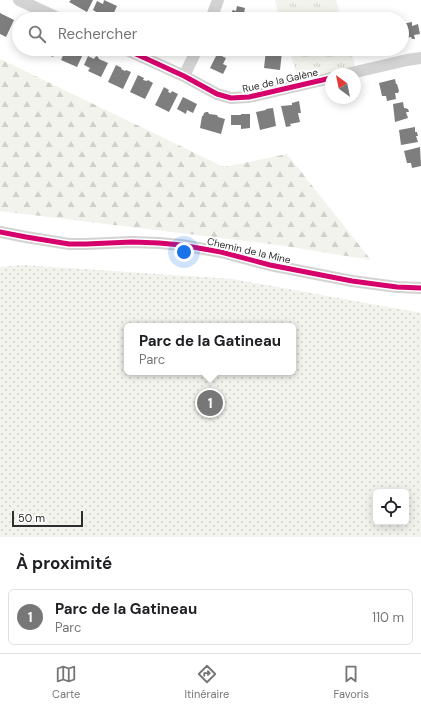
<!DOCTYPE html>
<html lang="fr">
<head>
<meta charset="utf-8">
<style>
  :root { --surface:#fff; --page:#f2f2f2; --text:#202124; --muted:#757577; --line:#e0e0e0; --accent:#777 }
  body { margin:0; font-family:"DM Sans",sans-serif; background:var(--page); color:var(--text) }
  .controls { position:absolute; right:12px; bottom:12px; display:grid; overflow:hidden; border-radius:6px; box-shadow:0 2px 10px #0003 }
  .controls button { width:36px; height:36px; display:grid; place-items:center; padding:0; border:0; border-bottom:1px solid var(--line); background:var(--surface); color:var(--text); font:20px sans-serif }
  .compass { position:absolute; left:325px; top:68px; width:36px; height:36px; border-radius:50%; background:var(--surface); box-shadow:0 2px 10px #0003; rotate:327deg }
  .scale { position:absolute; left:12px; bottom:10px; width:71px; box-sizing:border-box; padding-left:4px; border:2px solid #2e2e2e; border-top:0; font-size:11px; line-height:14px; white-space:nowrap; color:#2e2e2e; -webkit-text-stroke:3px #fff; paint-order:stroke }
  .you { position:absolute; left:184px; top:252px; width:14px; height:14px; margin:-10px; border:3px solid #fff; border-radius:50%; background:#1a73e8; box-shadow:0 0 0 6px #1a73e833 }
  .badge { display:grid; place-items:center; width:26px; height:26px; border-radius:50%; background:var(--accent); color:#fff; font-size:13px; font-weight:700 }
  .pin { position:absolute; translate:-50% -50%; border:2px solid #fff; box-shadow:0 1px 4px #0006 }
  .popup { position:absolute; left:124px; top:323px; width:172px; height:52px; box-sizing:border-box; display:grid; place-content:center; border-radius:6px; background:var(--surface); filter:drop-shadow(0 1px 3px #0005); font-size:13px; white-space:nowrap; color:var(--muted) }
  .popup b { font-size:15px; color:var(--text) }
  .popup::after { content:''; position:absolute; left:50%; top:100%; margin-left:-8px; border:8px solid transparent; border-top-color:var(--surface) }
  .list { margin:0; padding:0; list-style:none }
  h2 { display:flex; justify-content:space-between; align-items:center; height:52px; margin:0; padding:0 16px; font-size:17px }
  h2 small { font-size:13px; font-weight:400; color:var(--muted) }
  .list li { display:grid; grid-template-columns:26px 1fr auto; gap:12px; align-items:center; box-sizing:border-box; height:56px; margin:0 8px 8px; padding:0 8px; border:1px solid var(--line); border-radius:6px }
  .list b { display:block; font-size:15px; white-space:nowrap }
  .list p { margin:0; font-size:13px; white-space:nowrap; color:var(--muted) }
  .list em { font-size:13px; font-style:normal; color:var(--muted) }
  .icon { flex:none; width:22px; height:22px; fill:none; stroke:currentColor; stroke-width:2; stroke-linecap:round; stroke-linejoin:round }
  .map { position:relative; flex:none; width:421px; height:537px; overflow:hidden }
  .search { position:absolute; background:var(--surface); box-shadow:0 2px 10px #0003; left:12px; right:12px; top:12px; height:44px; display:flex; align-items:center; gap:10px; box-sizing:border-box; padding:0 14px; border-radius:22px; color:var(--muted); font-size:15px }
  .sheet { height:116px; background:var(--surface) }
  nav { display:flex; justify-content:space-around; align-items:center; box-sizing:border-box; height:56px; border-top:1px solid var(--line); background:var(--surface); font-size:11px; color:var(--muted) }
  nav a { display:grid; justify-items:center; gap:2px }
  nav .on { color:var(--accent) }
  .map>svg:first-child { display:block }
  .grass { fill:url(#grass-tufts) }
  .forest { fill:url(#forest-firs) }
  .park { fill:url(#park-dots); fill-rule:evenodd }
  .building { fill:#7e7e7e }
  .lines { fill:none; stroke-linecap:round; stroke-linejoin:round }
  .minor { stroke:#d3d3d3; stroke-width:12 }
  .cycleway-casing { stroke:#fff; stroke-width:8 }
  .cycleway { stroke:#d6006c; stroke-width:5 }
  .labels { text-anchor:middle; stroke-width:4; stroke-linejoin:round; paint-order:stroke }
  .street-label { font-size:10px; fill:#2e2e2e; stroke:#fff }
</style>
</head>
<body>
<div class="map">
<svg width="421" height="537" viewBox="0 0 421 537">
  <defs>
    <pattern id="grass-tufts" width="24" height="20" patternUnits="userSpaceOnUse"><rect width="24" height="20" fill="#f1f3ec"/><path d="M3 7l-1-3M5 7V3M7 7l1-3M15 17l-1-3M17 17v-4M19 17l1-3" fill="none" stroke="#cfd1cb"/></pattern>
    <pattern id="forest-firs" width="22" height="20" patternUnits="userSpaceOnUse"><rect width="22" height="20" fill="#f1f3ec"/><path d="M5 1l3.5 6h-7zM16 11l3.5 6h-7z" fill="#cfd1cb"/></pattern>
    <pattern id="park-dots" width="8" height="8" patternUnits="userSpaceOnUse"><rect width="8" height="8" fill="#f1f3ec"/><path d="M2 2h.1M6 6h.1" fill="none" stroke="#cfd1cb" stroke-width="1.8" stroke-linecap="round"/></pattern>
  </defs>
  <rect width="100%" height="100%" fill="#fff"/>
  <path class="grass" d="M275,0H336L341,19H280Z
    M289,49H350L357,72L347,74H331L300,85Z"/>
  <path class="forest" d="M0,59L224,167L287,154L371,260L279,245L0,211Z"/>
  <path class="park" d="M23,265L233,279L421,313V537H0V267ZM127,326H293V372H127ZM376,492H406V522H376Z"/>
  <path class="building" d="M71,0H93L87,12L69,2Z
    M104,0L117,6L111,19H106L102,17L100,18L98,17L97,15L98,13L93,10L97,1L103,4Z
    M237,6L245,8L244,13L249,14L248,19H231L232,15V11L233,10L236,11Z
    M0,13L14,20L6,37L0,34Z
    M120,13L128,17L129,14L134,17L133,19H118Z
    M412,22V26L418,24L420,34L414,35L415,39H412L411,37L405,38L402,24Z
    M36,49H57L53,57Z
    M63,49H82L85,50L77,67L61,60L65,51L63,50Z
    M266,50L282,52L280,70L264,68Z
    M217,54L226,58L223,64L227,66L223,74L210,68Z
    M88,56L94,59L95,57L97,56L98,57L99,59L108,63L101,77L88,71L90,68L84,65Z
    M116,65L122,68L121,69L125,71L126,70L131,72L123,89L108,82Z
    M138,75L144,78L143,80L147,81L148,80L153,83L145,99L130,92Z
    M395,79L396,84H397L399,91L398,93H395L396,99L387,101L386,96H382L379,83Z
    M164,87L169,90L168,92L171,93L172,91L178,94L169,112L155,105Z
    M183,97L197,104L193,113L187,110L186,114L177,109Z
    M299,101L301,113H298L300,122L290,124L291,126L286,127L281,106L292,105V103Z
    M403,102L404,108H405L408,109L409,112H406L408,118L395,122L393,104Z
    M273,108L276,126L260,130L256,112L266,110V109Z
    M206,112H208L209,114L217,115L218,117L225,119L221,134L200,128L202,116H203L204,113Z
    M241,114H250V128L241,129V125H231V115H241Z
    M415,127V132H417L418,136H416L418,142L401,145L399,130Z
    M420,147L421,166L412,168L411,163H407L404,151Z"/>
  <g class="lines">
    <path class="minor" d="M19,0L60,19
      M211,19L218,0
      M125,49L184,76L217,94L231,98L249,97L331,78
      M347,74L407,60L421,58
      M184,76L197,49
      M0,232L26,237L69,244H86L132,242L159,243L181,245L221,252L270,265L352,281L397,287L421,288"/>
    <g class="cycleway-casing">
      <path id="cycleway" d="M125,49L184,76L217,94L231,98L249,97L331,78
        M0,232L26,237L69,244H86L132,242L159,243L181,245L221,252L270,265L352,281L397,287L421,288"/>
    </g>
    <use href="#cycleway" class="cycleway"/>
  </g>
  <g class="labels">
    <g class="street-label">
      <text transform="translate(280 80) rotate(-13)" y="4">Rue de la Galène</text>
      <text transform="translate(249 250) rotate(13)" y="4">Chemin de la Mine</text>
    </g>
  </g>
</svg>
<div class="controls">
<button><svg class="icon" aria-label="locate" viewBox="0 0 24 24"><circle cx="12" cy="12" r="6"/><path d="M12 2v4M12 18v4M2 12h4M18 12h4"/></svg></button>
</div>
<svg class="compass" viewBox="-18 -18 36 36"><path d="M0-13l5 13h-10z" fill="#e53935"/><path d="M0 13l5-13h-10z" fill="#757577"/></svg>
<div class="scale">50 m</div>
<div class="you"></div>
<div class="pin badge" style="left:210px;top:403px">1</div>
<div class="popup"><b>Parc de la Gatineau</b>Parc</div>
<div class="search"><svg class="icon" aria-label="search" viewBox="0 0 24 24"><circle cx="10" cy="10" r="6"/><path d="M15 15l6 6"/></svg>Rechercher</div>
</div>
<section class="sheet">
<h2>À proximité<small></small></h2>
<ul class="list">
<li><span class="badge">1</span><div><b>Parc de la Gatineau</b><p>Parc</p></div><em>110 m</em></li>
</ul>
</section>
<nav>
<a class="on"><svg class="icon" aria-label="map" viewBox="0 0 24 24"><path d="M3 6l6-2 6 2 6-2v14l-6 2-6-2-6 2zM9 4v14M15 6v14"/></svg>Carte</a>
<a><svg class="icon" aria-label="directions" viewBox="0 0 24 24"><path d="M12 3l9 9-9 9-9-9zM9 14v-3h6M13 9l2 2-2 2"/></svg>Itinéraire</a>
<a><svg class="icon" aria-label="saved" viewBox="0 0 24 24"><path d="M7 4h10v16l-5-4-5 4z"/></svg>Favoris</a>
</nav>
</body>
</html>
